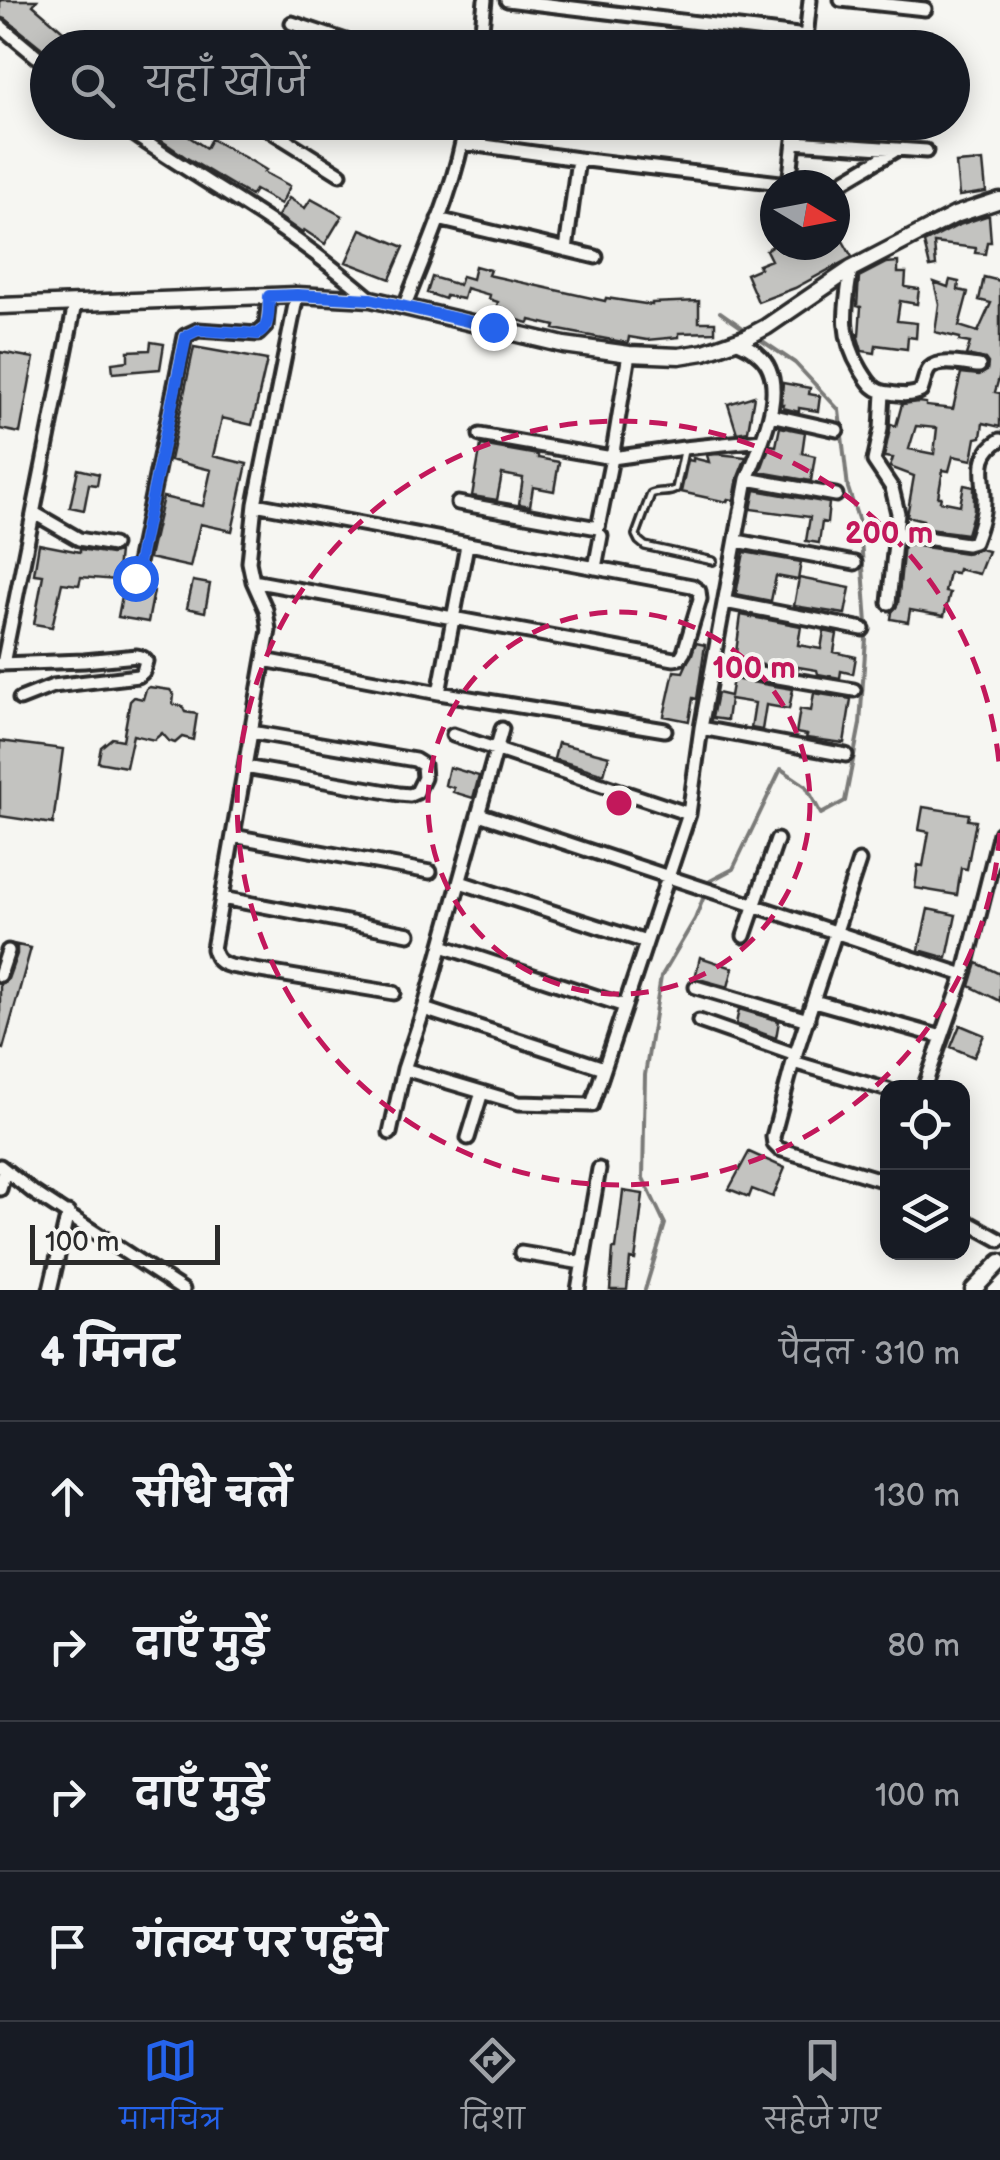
<!DOCTYPE html>
<html lang="hi">
<head>
<meta charset="utf-8">
<style>
  :root { --surface:#171b24; --page:#242831; --text:#f1f3f6; --muted:#9ea1a6; --line:#363941; --accent:#2563eb }
  body { margin:0; font-family:"Balsamiq Sans","Playpen Sans Deva",sans-serif; background:var(--page); color:var(--text) }
  .controls { position:absolute; right:30px; bottom:30px; display:grid; overflow:hidden; border-radius:20px; box-shadow:0 5px 25px #0003 }
  .controls button { width:90px; height:90px; display:grid; place-items:center; padding:0; border:0; border-bottom:2px solid var(--line); background:var(--surface); color:var(--text); font:50px sans-serif }
  .compass { position:absolute; left:760px; top:170px; width:90px; height:90px; border-radius:50%; background:var(--surface); box-shadow:0 5px 25px #0003; rotate:100deg }
  .scale { position:absolute; left:30px; bottom:25px; width:190px; box-sizing:border-box; padding-left:10px; border:5px solid #2b2b2b; border-top:0; font-size:28px; line-height:35px; white-space:nowrap; color:#2b2b2b; -webkit-text-stroke:8px #f6f6f2; paint-order:stroke }
  .stop { position:absolute; width:30px; height:30px; margin:-22px; border:8px solid #2563eb; border-radius:50%; background:#fff }
  .stop.end { background:#2563eb; border-color:#fff; box-shadow:0 2px 10px #0008 }
  .list { margin:0; padding:0; list-style:none }
  h2 { display:flex; justify-content:space-between; align-items:center; height:130px; margin:0; padding:0 40px; font-size:42px }
  h2 small { font-size:32px; font-weight:400; color:var(--muted) }
  .list li { display:grid; grid-template-columns:65px 1fr auto; gap:30px; align-items:center; box-sizing:border-box; height:150px; padding:0 40px; border-top:2px solid var(--line) }
  .list b { display:block; font-size:38px; white-space:nowrap }
  .list em { font-size:32px; font-style:normal; color:var(--muted) }
  .icon { flex:none; width:55px; height:55px; fill:none; stroke:currentColor; stroke-width:2; stroke-linecap:round; stroke-linejoin:round }
  .map { position:relative; flex:none; width:1000px; height:1290px; overflow:hidden }
  .search { position:absolute; background:var(--surface); box-shadow:0 5px 25px #0003; left:30px; right:30px; top:30px; height:110px; display:flex; align-items:center; gap:25px; box-sizing:border-box; padding:0 35px; border-radius:55px; color:var(--muted); font-size:38px }
  .sheet { height:730px; background:var(--surface) }
  nav { display:flex; justify-content:space-around; align-items:center; box-sizing:border-box; height:140px; border-top:2px solid var(--line); background:var(--surface); font-size:28px; color:var(--muted) }
  nav a { display:grid; justify-items:center; gap:5px }
  nav .on { color:var(--accent) }
  .map>svg:first-child { display:block }
  .lines { fill:none; stroke-linecap:round; stroke-linejoin:round }
  .stream { stroke:#7a7a78; stroke-width:4 }
  .building { fill:#c3c3c0; stroke:#2b2b2b; stroke-width:2.5; fill-rule:evenodd }
  .service-casing { stroke:#2b2b2b; stroke-width:12 }
  .minor-casing { stroke:#2b2b2b; stroke-width:19 }
  .tertiary-casing { stroke:#2b2b2b; stroke-width:21 }
  .service { stroke:#f6f6f2; stroke-width:5 }
  .minor { stroke:#f6f6f2; stroke-width:11 }
  .tertiary { stroke:#f6f6f2; stroke-width:14 }
  .route { stroke:#2563eb; stroke-width:12 }
  .ring { fill:none; stroke:#c2185b; stroke-width:5; stroke-dasharray:18 12 }
  .centre { fill:#c2185b; stroke:#f6f6f2; stroke-width:5 }
  .ring-label { font-size:30px; text-anchor:middle; font-weight:bold; fill:#c2185b; stroke:#f6f6f2; stroke-width:8; stroke-linejoin:round; paint-order:stroke }
</style>
</head>
<body>
<div class="map">
<svg width="1000" height="1290" viewBox="0 0 1000 1290">
  <rect width="100%" height="100%" fill="#f6f6f2"/>
  <filter id="ink" filterUnits="userSpaceOnUse"><feTurbulence type="fractalNoise" baseFrequency=".01" numOctaves="2"/><feDisplacementMap in="SourceGraphic" scale="20" xChannelSelector="R" yChannelSelector="G"/><feConvolveMatrix kernelMatrix="1 2 1 2 8 2 1 2 1" color-interpolation-filters="sRGB"/></filter>
  <g filter="url(#ink)">
    <g class="lines">
      <path class="stream" d="M720,312L747,331
        M645,1290L665,1224L643,1178L645,1075L661,977L695,919L710,881L733,869L781,769L806,786L821,814L845,801L860,724L867,624L860,525L848,488L839,410L795,363L755,336"/>
    </g>
    <path class="building" d="M0,0H37L33,5L70,37L62,48H48V53L6,19L0,17Z
      M134,122H178L191,131L188,136L206,148L211,139L253,162L266,170L264,172L290,186L281,204L255,190L251,196L187,158Z
      M983,161L986,192L959,196L956,163Z
      M289,198L305,208L311,199L342,216L325,244L304,230L302,233L278,216Z
      M986,216H989L991,242H987L985,254L975,253L976,248L934,243L936,266L930,267L924,243L959,225Z
      M361,229L404,247L390,279L346,262Z
      M843,241L852,257L795,288L758,302L746,274L760,268L758,265L771,260L766,250L774,245H835Z
      M898,262V273H906L905,287L919,289L917,304L900,301L897,321L917,323L916,338L908,337L907,349L876,345L875,353L862,351L857,334L859,335L861,307L857,306L859,277L886,263Z
      M475,266L490,270L488,275L605,301L606,298L652,305V303L699,301V322H715V332L679,333V337L647,340L629,337L628,343L554,329L555,326L530,320L529,323L506,317L505,320L494,317L498,302L489,299L490,295L466,288L463,299L446,296L445,299L427,293L432,277L459,285L462,276L472,279Z
      M984,277L1000,281V374L995,392L1000,393V427L983,423L981,437L976,438L972,460L953,456L949,471L943,470L938,497H941L940,501L960,505L964,485L974,487V510L967,534L921,528L923,520L907,516L914,476L890,467L893,458L884,457L891,424L896,426L902,404L918,402L926,403V406L953,409L961,373L979,375L987,371L988,363L985,359L966,355L970,343L959,341L960,338L935,332L939,304L934,282L948,287L950,280L959,282L958,290L968,292L959,326L978,332L991,303L979,300ZM916,426L937,428L934,454L909,449Z
      M151,342L164,344L160,369L113,373L112,363L128,361V351L150,350Z
      M194,347L267,360L252,425L222,418L213,456L247,464L232,531L200,524L190,567L149,558L163,497L203,506L211,470L170,460Z
      M0,352L34,358L20,433L0,429Z
      M783,383L810,388L809,394L820,396L818,411L799,408V412L783,408L784,405H781Z
      M754,396L748,431L737,433L728,404Z
      M780,427L805,432L802,453L815,456L811,481L760,472L770,445L776,446Z
      M481,445L538,455V458L559,462L554,491L533,487L530,506L519,504L523,478L502,474L497,500L472,496Z
      M718,454L746,457L738,477L734,500L728,499L727,502L681,492L688,460L693,461V458L709,462L707,455Z
      M78,469L99,474L97,485L89,484L84,510L70,507Z
      M755,490L829,503L827,523L822,522L819,543L806,541L810,517L751,509Z
      M39,544L80,552V549L111,554L119,552L116,580L81,577L79,585L62,583L52,627L34,624L43,575L34,574Z
      M904,544L966,553L980,549L988,551L979,574L958,569L957,573L949,572L945,592L950,593L944,616L910,610L908,622L891,619L892,612L898,604Z
      M744,552L801,562L798,580L776,576L771,601L736,594Z
      M799,578L850,588L845,614L794,606Z
      M193,581L210,584L205,612L187,608Z
      M124,585L154,591L148,622L118,617Z
      M741,615L801,626L798,645L821,649L824,631L837,634L834,652L856,657L853,674L841,671L840,678L818,674L817,670L798,667L797,671L735,660Z
      M696,643L705,645L697,699L693,698L689,721L664,716L674,671L683,672Z
      M733,679L793,689L789,709L766,705L762,730L751,728L755,703L730,699L727,720L712,718L717,693L730,696Z
      M149,687L170,690L174,695L173,704L182,706L185,712L197,714L193,740L182,737L175,743L169,741L162,733L154,740L133,735L126,767L98,762L101,747L112,738L123,740L130,701L134,697L143,699L146,689Z
      M814,693L851,699L844,743L806,738L807,735L796,733L800,709L811,711Z
      M0,741L63,749L53,824L0,816Z
      M558,743L609,756L604,774L554,759Z
      M449,767L479,776L473,798L453,792L454,788L445,785Z
      M923,807L969,814L968,820L976,821L967,869L961,868L957,895L915,888L918,865L923,866L929,832L919,830Z
      M928,909L956,915L947,958L919,950Z
      M13,944L31,948L3,1049L0,1048V984L8,979L17,954V948Z
      M700,957L733,968L728,987L695,978Z
      M977,963L1000,974V1001L970,986Z
      M739,1009L779,1021L776,1038L736,1024Z
      M960,1025L984,1035L974,1057L951,1047Z
      M749,1152L785,1168L773,1197L752,1189L749,1197L729,1189Z
      M623,1191L643,1194L637,1246L635,1260L630,1259L627,1290H610L613,1249H616Z"/>
    <g class="lines">
      <g class="service-casing">
        <path id="service" d="M684,451L676,489C669,494 659,490 651,494L636,535L639,541L645,546L713,561"/>
      </g>
      <g class="minor-casing">
        <path id="minor" d="M507,0L806,36
          M841,0L925,9
          M292,23L367,48
          M0,26L48,66
          M480,48L485,0
          M805,48L810,0
          M117,122C173,164 235,196 292,237C319,256 345,277 371,299
          M257,122L340,174
          M794,142L926,151
          M463,143L578,159L789,184
          M789,185L796,122
          M835,186L894,151
          M438,219L596,257
          M566,250L578,159
          M851,269C845,308 839,334 861,370C869,383 874,392 890,393C901,395 911,396 921,391C924,384 925,373 930,368C941,358 966,365 979,366
          M297,295L255,504L249,562L253,581L266,610L269,630L213,949C216,960 220,963 230,966L394,993
          M405,305C428,246 456,185 466,122
          M738,342C745,345 753,349 758,354C792,382 760,446 747,479L701,728L846,755
          M883,393L881,429L874,461L892,488L898,513L889,603
          M770,415L837,430
          M480,435L612,458L629,354
          M747,479L836,495
          M458,503L598,528L612,458L684,448L762,440
          M34,513L79,539L113,545
          M897,534L967,544L974,542C979,529 984,514 984,501C985,475 974,456 1000,440
          M737,541L855,563
          M595,568L601,536
          M135,578L185,336L198,330L258,334L266,326L269,296
          M253,581L674,659L680,658L684,652L700,599L699,591L692,586L255,504
          M725,602L863,629
          M264,660L439,693L665,730
          M0,664L84,661L137,656L143,658L146,661L143,672L138,676L53,686L20,699
          M3,664L75,304
          M713,666L854,690
          M439,693L467,545
          M453,735L689,814
          M245,767L399,794L410,795L417,792L424,778L423,765L415,760L251,732
          M479,814L964,975
          M233,836L430,872
          M859,861L793,1062L888,1090
          M460,882L646,942
          M222,898L409,934
          M744,936L777,840
          M442,946L625,1006
          M0,975L8,951
          M696,987L808,1020
          M814,1001L942,1037
          M424,1009L604,1068
          M699,1021L796,1055
          M793,1062L773,1137L774,1144L779,1149L888,1182
          M404,1069L519,1103L592,1105L689,814L701,728
          M924,1088L964,975L1000,833
          M390,1133L404,1069L424,1009L502,729
          M468,1138L482,1092
          M0,1166L33,1192L183,1290
          M0,1189L5,1170
          M962,1219L1000,1240
          M521,1253L582,1263
          M50,1290L68,1213
          M578,1290L599,1169"/>
      </g>
      <g class="tertiary-casing">
        <path id="tertiary" d="M0,306L297,295L371,299L564,345L629,354L679,356L704,352L747,337L766,327L851,269L955,215L1000,200
          M973,1290L1000,1262"/>
      </g>
      <use href="#service" class="service"/>
      <use href="#minor" class="minor"/>
      <use href="#tertiary" class="tertiary"/>
    </g>
  </g>
  <g class="lines" filter="url(#ink)">
    <path class="route" d="M135,578L186,336L198,330L258,334C271,327 268,309 269,296L297,295L371,299L493,327"/>
  </g>
  <g class="ring">
    <circle cx="619" cy="803" r="191"/>
    <path d="M1000 833A382 382 0 1 1 1000 773"/>
  </g>
  <circle cx="619" cy="803" r="15" class="centre"/>
  <g class="ring-label">
    <text x="889" y="543">200 m</text>
    <text x="754" y="678">100 m</text>
  </g>
</svg>
<div class="controls">
<button><svg class="icon" aria-label="locate" viewBox="0 0 24 24"><circle cx="12" cy="12" r="6"/><path d="M12 2v4M12 18v4M2 12h4M18 12h4"/></svg></button>
<button><svg class="icon" aria-label="layers" viewBox="0 0 24 24"><path d="M12 4l9 5-9 5-9-5zM3 14l9 5 9-5"/></svg></button>
</div>
<svg class="compass" viewBox="-18 -18 36 36"><path d="M0-13l5 13h-10z" fill="#e53935"/><path d="M0 13l5-13h-10z" fill="#9ea1a6"/></svg>
<div class="scale">100 m</div>
<div class="stop" style="left:135px;top:578px"></div>
<div class="stop end" style="left:493px;top:327px"></div>
<div class="search"><svg class="icon" aria-label="search" viewBox="0 0 24 24"><circle cx="10" cy="10" r="6"/><path d="M15 15l6 6"/></svg>यहाँ खोजें</div>
</div>
<section class="sheet">
<h2>4 मिनट<small>पैदल · 310 m</small></h2>
<ul class="list">
<li><svg class="icon" aria-label="ahead" viewBox="0 0 24 24"><path d="M12 20V5M6 11l6-6 6 6"/></svg><div><b>सीधे चलें</b></div><em>130 m</em></li>
<li><svg class="icon" aria-label="right" viewBox="0 0 24 24"><path d="M7 20v-9h11M14 6l5 5-5 5"/></svg><div><b>दाएँ मुड़ें</b></div><em>80 m</em></li>
<li><svg class="icon" aria-label="right" viewBox="0 0 24 24"><path d="M7 20v-9h11M14 6l5 5-5 5"/></svg><div><b>दाएँ मुड़ें</b></div><em>100 m</em></li>
<li><svg class="icon" aria-label="arrive" viewBox="0 0 24 24"><path d="M6 21V4h12l-3 4 3 4H6"/></svg><div><b>गंतव्य पर पहुँचे</b></div></li>
</ul>
</section>
<nav>
<a class="on"><svg class="icon" aria-label="map" viewBox="0 0 24 24"><path d="M3 6l6-2 6 2 6-2v14l-6 2-6-2-6 2zM9 4v14M15 6v14"/></svg>मानचित्र</a>
<a><svg class="icon" aria-label="directions" viewBox="0 0 24 24"><path d="M12 3l9 9-9 9-9-9zM9 14v-3h6M13 9l2 2-2 2"/></svg>दिशा</a>
<a><svg class="icon" aria-label="saved" viewBox="0 0 24 24"><path d="M7 4h10v16l-5-4-5 4z"/></svg>सहेजे गए</a>
</nav>
</body>
</html>
